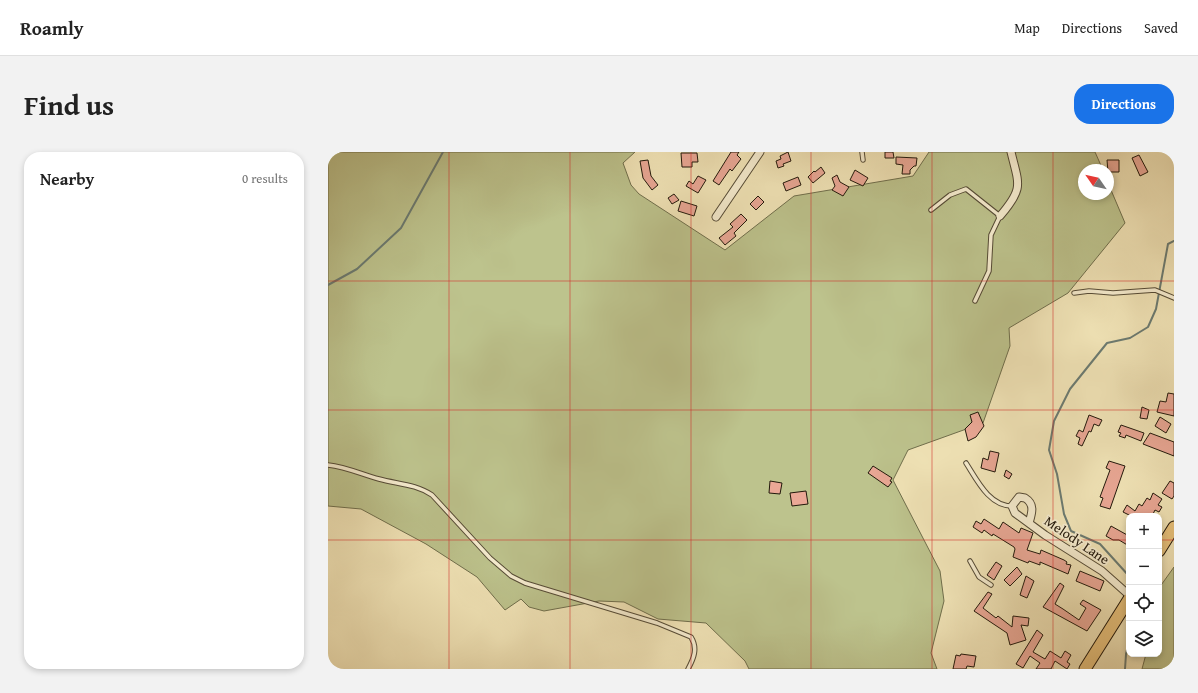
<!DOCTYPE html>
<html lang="en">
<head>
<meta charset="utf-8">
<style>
  :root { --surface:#fff; --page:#f2f2f2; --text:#222; --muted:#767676; --line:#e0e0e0; --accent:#1a73e8 }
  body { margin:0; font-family:"Gentium Book Plus",serif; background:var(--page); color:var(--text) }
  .controls { position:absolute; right:12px; bottom:12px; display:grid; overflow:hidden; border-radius:8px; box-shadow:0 2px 6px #0003 }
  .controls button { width:36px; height:36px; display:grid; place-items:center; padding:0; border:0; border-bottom:1px solid var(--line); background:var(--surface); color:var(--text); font:20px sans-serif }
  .compass { position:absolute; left:750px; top:12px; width:36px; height:36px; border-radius:50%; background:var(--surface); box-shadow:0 2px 6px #0003; rotate:304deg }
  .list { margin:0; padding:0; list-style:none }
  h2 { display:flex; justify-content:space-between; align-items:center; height:52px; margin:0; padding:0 16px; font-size:17px }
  h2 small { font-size:13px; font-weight:400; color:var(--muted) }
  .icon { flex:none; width:22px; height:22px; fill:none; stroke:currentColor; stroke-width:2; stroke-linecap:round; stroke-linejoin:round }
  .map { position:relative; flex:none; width:846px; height:517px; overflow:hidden; border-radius:16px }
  header { display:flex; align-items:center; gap:24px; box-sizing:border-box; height:56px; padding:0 20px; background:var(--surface); border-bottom:1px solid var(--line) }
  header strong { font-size:19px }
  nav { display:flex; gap:22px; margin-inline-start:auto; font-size:14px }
  .intro { display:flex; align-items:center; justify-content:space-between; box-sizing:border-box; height:96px; padding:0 24px }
  h1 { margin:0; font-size:28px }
  .button { padding:10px 18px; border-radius:16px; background:var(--accent); color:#fff; font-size:14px; font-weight:700 }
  main { display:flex; gap:24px; padding:0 24px }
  aside { flex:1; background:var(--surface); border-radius:16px; box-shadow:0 2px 6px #0003 }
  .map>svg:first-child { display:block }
  .green { fill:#bdc38d; stroke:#6f6e4c }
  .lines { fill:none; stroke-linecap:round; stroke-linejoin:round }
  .stream { stroke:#6b7b72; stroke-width:2 }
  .building { fill:#eaa896; stroke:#21180b }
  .lane-casing { stroke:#554b36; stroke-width:5.5 }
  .street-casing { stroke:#554b36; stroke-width:9 }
  .primary-casing { stroke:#21180b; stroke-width:13 }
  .lane { stroke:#f6edd0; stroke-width:3.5 }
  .street { stroke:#f6edd0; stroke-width:7 }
  .primary { stroke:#e8c27c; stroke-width:11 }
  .grid { fill:none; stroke:#d62828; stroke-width:1; stroke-opacity:0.55 }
  .labels { text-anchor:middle; stroke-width:3.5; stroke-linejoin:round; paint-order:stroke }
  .street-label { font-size:14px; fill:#21180b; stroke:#f6edd0 }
</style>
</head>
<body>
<header>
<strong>Roamly</strong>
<nav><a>Map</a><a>Directions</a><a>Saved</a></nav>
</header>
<div class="intro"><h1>Find us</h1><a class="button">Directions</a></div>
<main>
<aside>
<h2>Nearby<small>0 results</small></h2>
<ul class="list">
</ul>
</aside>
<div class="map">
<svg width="846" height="517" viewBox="0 0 846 517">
  <rect width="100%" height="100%" fill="#f1e4b7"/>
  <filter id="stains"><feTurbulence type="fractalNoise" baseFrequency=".005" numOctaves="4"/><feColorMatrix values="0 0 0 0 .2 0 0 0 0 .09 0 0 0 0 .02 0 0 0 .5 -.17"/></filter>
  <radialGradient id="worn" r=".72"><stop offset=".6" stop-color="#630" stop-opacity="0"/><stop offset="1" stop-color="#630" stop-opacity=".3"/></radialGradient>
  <path class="green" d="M0,0H307L295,11L303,33L311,42L397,98L466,44L585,24L601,0H767L775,18H756V42H780V31L797,71L740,141L681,176L682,194L655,271L580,298L565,328L612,419L616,449L603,501L609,517H421L417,509L378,471L330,467L296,450L271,449L216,459L201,455L193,447L177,458L149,425L98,392L33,357L0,354Z
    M846,415V517H814L818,502H831V436Z"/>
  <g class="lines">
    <path class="stream" d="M0,133L29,117L73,76L115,0
      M801,424L772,392L743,379L736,362L729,322L721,298L726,269L742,237L779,191L802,186L820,175L828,157L840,92L846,89
      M797,517L798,502L801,489"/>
  </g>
  <path class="building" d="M403,0H411L409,3L413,7L404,19L402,17L391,33L385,29Z
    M460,0L463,9L455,12L456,14L450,16L448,9L453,7L452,4Z
    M557,0H565L566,6H557Z
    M353,1H369L370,10H364V15H354Z
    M811,3L820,20L812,24L804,6Z
    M568,5L589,6L588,14H586L582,18V22H574L575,13L568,12Z
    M320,8L323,24L330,33L324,38L315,26L312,9Z
    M779,8H791V20H780Z
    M493,15L497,21L485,31L480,25L486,19L487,20Z
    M527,18L540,26L535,34L522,28Z
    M509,23L512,30L521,35L515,44L504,38L507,34L504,26Z
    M370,24L378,28L370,41L358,34L361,29L365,32Z
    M470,25L473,33L458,39L455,31Z
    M346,42L351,48L344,52L340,46Z
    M430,44L436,50L428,58L422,52Z
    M353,49L369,54L366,64L350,59Z
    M413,62L419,68L406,81L408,84L397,93L391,86L405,75L402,72Z
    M840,241L846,242V264L829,260L832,249L838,250Z
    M814,255L821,258L819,267L812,266Z
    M650,260L656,274L648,285L640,289L637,277L644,270L642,263Z
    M761,263L774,268L771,274L766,272L763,280L761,279L754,294L750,292L752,286L748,284L751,278L755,280Z
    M832,265L843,272L838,281L827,274Z
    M793,273L816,281L813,289L798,283L797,286L791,284L793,281L790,280Z
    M822,281L846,290V304L815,292Z
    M662,299L671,301L667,320L653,316L655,306L660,308Z
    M781,309L797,314L782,357L772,354L775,346L772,345L782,318L778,316Z
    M545,314L564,326L562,329L564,330L560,335L540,321Z
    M678,318L684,322L681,327L676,324Z
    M442,329L454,331L452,342L441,341Z
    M842,329L846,331V344L844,347L834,341Z
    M478,339L480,352L464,354L462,341Z
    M825,341L834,347L830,353L834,355L831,360L827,358L824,364H803L795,360L799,353L807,359L811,352L814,354L819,346L822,348Z
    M656,367L671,377L675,370L691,381L693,376L705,381L699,398L712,402L713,398L736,408L739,410L738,412L743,413L740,422L712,410V413L701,409L700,411L685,405L687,397L686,395L665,382L664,384L656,378L654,381L645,375L648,369L653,372Z
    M783,374L801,384V394L791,388H785L778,384Z
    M668,410L674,414L666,428L659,423Z
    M689,415L694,422L682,434L676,428Z
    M752,419L776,429L772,439L748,429Z
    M698,424L706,429L699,446L692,443Z
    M732,431L736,434L727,452L735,457L751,468L758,456L752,452L755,448L773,458L759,479L715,455Z
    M660,440L664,442L655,456L668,466L670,464L684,475L685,464L701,466L700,474L693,473L698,488L682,493L679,481L646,459Z
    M709,478L715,483L705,500L717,507L722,499L733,506L737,499L743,503L739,510L742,512L739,517L727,509L723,517H708L712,511L702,504L695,516L688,512Z
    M633,502L648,504L646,515L639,514L638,517H625L628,503L632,504Z"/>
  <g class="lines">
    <g class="lane-casing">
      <path id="lane" d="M534,0L535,8
        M603,58L622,43L638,37L672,64L663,83L661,119L647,149
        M746,141L761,139L785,141L827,138L846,146
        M638,311C649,328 661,354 684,354
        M0,313C18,315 33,322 51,327C69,332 88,332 104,343L162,406L183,424L197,431L329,471L363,485C370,496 366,506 360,517
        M642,409L651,425L663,433"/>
    </g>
    <g class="street-casing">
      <path id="street" d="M672,64C696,36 691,33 683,0
        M388,65L432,0
        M701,371C704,361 707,352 697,346L691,345L684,354L687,361L717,383L774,419L801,443"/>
    </g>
    <g class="primary-casing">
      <path id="primary" d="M831,399L846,375
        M757,517L801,447"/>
    </g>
    <use href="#lane" class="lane"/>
    <use href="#street" class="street"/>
    <use href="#primary" class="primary"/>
  </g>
  <path class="grid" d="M121,0V517M242,0V517M363,0V517M483,0V517M604,0V517M725,0V517M0,129H846M0,258H846M0,388H801M831,388H846"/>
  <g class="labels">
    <g class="street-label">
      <text transform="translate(749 388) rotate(34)" y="5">Melody Lane</text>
    </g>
  </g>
  <rect width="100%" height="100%" filter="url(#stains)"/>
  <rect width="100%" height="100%" fill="url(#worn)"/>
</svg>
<div class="controls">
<button>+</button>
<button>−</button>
<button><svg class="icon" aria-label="locate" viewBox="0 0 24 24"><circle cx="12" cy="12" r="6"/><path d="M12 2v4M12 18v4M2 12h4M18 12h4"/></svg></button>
<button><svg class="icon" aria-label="layers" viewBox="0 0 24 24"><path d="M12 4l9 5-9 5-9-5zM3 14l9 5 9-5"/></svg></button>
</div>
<svg class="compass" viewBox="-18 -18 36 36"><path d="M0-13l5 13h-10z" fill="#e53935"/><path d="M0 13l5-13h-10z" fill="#767676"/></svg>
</div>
</main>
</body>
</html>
